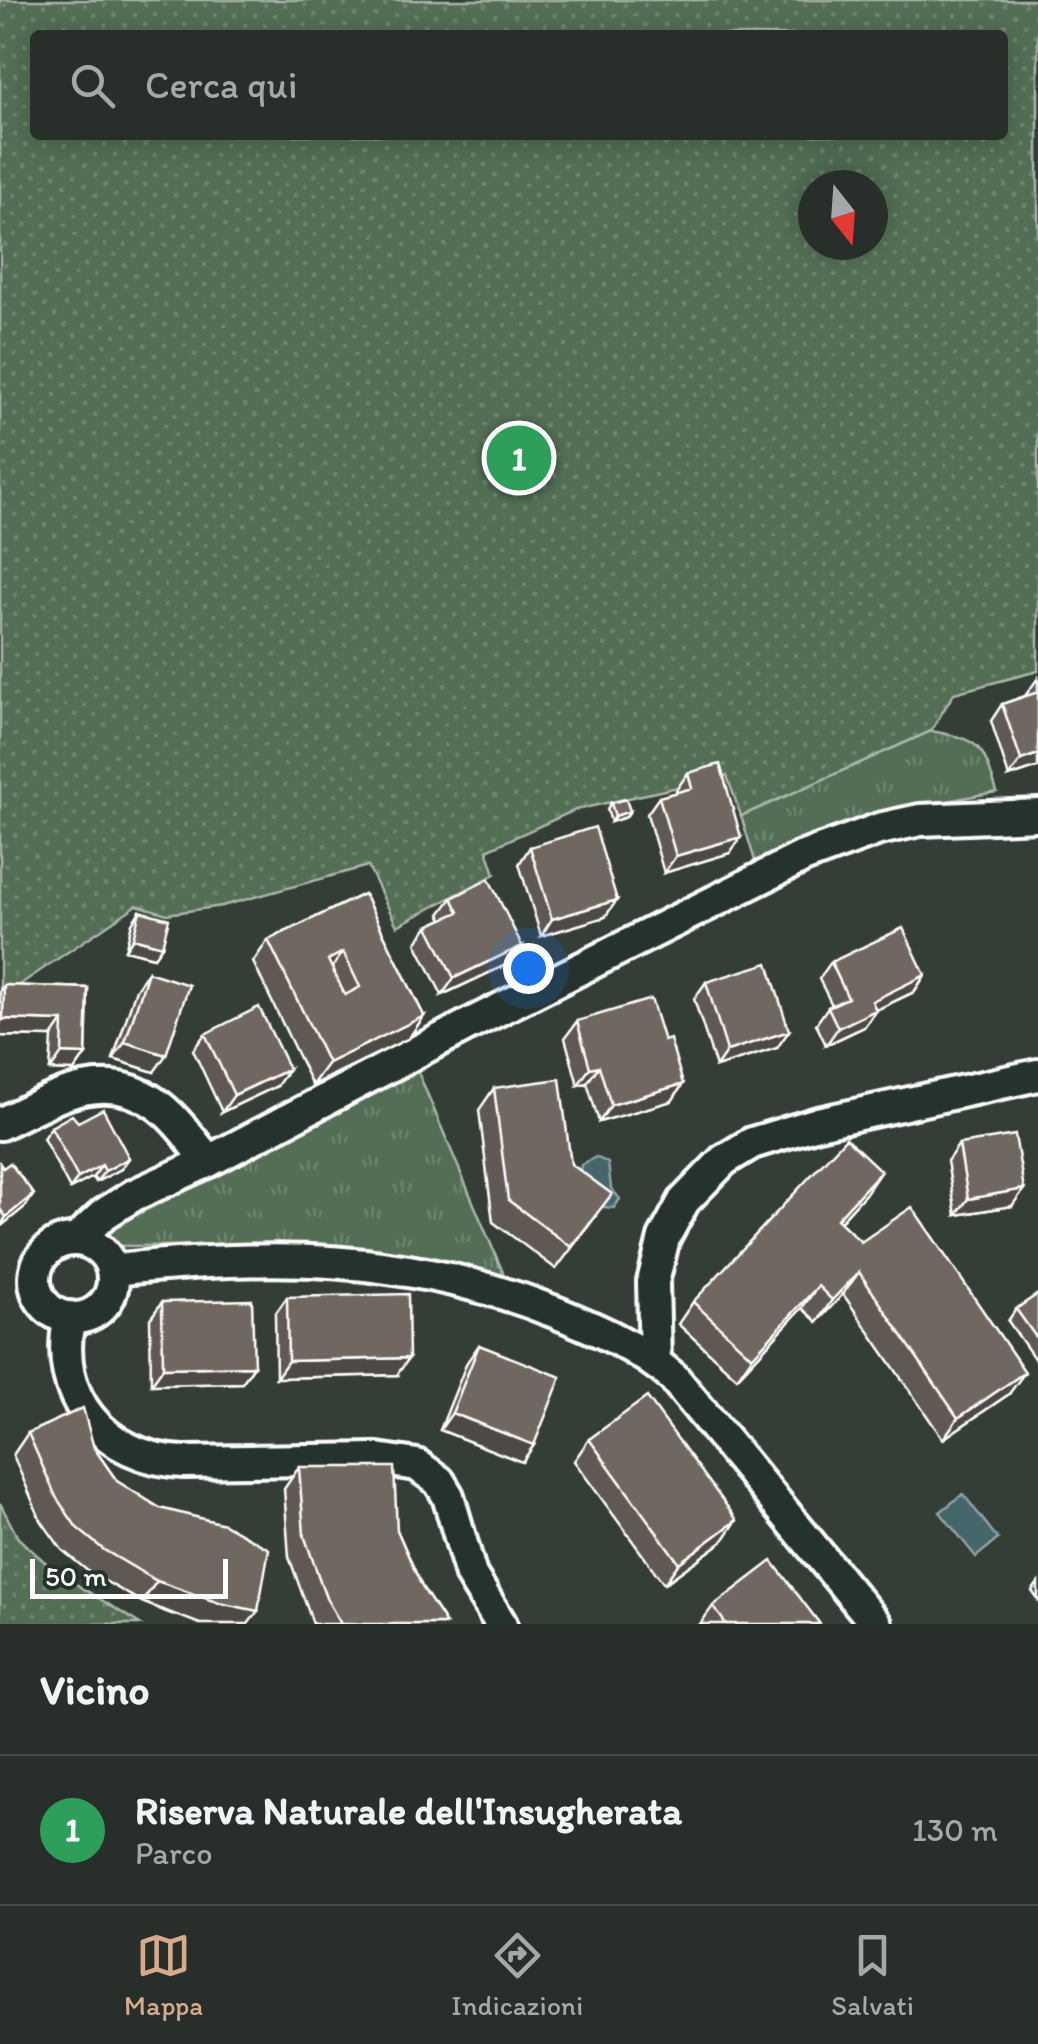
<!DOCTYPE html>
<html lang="it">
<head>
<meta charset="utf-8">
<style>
  :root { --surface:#282e29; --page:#343a35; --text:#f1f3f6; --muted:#a5a8a8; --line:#444a46; --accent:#d6ab8b }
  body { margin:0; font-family:Itim,sans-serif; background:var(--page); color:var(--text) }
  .compass { position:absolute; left:798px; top:170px; width:90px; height:90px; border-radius:50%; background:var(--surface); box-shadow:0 5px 25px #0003; rotate:163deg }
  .scale { position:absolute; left:30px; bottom:25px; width:198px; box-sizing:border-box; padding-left:10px; border:5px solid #fff; border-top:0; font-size:28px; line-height:35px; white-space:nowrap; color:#fff; -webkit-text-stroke:8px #26332d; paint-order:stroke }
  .you { position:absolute; left:528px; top:968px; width:35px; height:35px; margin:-25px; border:8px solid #fff; border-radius:50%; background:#1a73e8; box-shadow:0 0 0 15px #1a73e833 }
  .badge { display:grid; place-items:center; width:65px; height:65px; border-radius:50%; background:var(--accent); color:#fff; font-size:32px; font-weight:700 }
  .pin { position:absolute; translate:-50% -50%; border:5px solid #fff; box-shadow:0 2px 10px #0006 }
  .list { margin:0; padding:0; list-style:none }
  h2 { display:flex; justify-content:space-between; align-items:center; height:130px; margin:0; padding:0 40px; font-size:42px }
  h2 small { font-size:32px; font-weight:400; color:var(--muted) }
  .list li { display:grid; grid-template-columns:65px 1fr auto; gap:30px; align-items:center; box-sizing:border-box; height:150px; padding:0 40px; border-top:2px solid var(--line) }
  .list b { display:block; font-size:38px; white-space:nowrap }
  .list p { margin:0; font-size:32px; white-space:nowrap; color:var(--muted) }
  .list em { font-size:32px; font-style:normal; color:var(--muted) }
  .icon { flex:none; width:55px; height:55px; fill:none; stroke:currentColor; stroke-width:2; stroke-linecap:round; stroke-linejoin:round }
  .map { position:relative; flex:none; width:1038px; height:1624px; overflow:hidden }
  .search { position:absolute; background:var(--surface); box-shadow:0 5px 25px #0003; left:30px; right:30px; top:30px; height:110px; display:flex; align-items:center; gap:25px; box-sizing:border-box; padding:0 35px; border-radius:10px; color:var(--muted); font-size:38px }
  .sheet { height:280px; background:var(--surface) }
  nav { display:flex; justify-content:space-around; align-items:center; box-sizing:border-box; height:140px; border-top:2px solid var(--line); background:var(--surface); font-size:28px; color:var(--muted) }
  nav a { display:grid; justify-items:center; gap:5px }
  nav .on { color:var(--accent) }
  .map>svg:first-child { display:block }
  .grass { fill:url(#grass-tufts); stroke:#a9b6aa; stroke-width:2.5 }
  .park { fill:url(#park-dots); stroke:#a9b6aa; stroke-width:2.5; fill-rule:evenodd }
  .water { fill:#45666b; stroke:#8fa3a6; stroke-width:2.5 }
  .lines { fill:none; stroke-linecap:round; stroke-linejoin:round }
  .street-casing { stroke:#fff; stroke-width:38 }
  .street { stroke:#26332d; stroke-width:30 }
  .wall { fill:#605953; stroke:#fff; stroke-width:2.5 }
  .shaded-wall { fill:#4e4844; stroke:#fff; stroke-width:2.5 }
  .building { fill:#706761; stroke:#fff; stroke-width:2.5; fill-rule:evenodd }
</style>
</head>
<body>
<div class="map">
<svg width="1038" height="1624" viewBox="0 0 1038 1624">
  <defs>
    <pattern id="grass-tufts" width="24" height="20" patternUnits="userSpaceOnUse" patternTransform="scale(2.5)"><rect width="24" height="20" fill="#536e55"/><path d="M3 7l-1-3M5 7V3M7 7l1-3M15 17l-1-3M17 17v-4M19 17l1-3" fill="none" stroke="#6d846e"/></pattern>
    <pattern id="park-dots" width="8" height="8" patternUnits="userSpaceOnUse" patternTransform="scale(2.5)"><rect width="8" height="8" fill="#536e55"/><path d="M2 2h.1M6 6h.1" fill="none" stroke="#6d846e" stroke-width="1.8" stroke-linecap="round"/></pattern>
  </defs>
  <rect width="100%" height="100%" fill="#353d37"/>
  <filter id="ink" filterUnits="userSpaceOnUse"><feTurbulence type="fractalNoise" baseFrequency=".01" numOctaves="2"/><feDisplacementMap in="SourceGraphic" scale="20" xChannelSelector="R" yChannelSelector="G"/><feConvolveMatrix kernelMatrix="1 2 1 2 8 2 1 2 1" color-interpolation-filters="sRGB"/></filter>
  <g filter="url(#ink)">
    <path class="grass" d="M931,731C981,740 982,744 997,792C911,806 835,826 756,864L741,816Z
      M418,1072L504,1275L428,1256L305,1245L112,1246L107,1236L123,1222Z"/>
    <path class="park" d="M0,0H1038V671L954,693L931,731L741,816L727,776L575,810L487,850L495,874L397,926L368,866L222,906L167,914L137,905L0,998ZM35,35H1003V135H35ZM813,185H873V245H813Z
      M0,1503L18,1538L55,1571L140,1624H0Z"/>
    <path class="water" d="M596,1157L608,1163L611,1188L620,1199L614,1208L604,1207L579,1177L581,1165Z
      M963,1494L998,1539L976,1557L940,1512Z"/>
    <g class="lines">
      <g class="street-casing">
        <path id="street" d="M0,1124C50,1100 102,1066 155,1103C176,1117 192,1142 209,1161
          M76,1240L104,1214L134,1195L209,1161L468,1025L803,857L879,829L920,820L1038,815
          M35 1279a39 39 0 1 1 78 0a39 39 0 1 1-78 0Z
          M113,1270C268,1253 407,1253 555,1312C597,1329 639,1347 674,1378L876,1624
          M70,1317C51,1396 104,1459 184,1462L377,1459L417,1465L439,1481L448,1496L471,1575L501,1624
          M655,1362L653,1282L664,1238L684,1201L724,1160L752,1143L818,1123L1038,1075"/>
      </g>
      <use href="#street" class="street"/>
    </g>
    <path class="wall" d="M1038,678V767L1009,777L991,721L1002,704L1025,696Z
      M688,773L730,853L664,873L647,814L659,797L677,792L676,790Z
      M611,803L626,817L611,822L607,809Z
      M530,847L605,917L541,936L519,864Z
      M364,894L424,1016L409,1038L312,1085L253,962L268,940Z
      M452,898L510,963L442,995L416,943L428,926L443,919L440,914Z
      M140,911L162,946L154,957L125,950L132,923Z
      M831,962L925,975L914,992L876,1010L864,1027L826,1045L816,1024L828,1007L832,1005L819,979Z
      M148,972L154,1072L113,1059L136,989Z
      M706,982L777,1048L716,1067L694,999Z
      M4,985L88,988L86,1054L74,1071L50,1070L52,1037L0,1036V991Z
      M577,1021L664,1041L683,1084L672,1101L599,1122L587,1083L578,1085L565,1038Z
      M205,1034L277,1086L222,1112L193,1050Z
      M494,1088L571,1164L596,1216L556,1269L493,1222L479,1110Z
      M78,1122L129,1158L121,1169L96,1182L93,1177L70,1189L43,1138L51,1127Z
      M959,1144L1012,1206L956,1215L947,1161Z
      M0,1164L26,1206L0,1227Z
      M866,1193L840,1222L1009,1394L943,1439L843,1294L817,1322L802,1308L737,1378L678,1324L693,1302Z
      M1038,1294V1364L1008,1321L1016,1309Z
      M287,1297L397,1375L276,1378L275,1314Z
      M162,1302L254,1366L242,1383L151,1385L150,1319Z
      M479,1345L534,1445L522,1462L440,1430L467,1362Z
      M28,1433L94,1448L117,1481L171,1614L142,1602L89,1572L62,1550L40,1519L13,1455Z
      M589,1439L722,1542L664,1584L574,1461Z
      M299,1467L397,1530L422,1587L446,1624H313L289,1557L284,1489Z
      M1038,1583V1600L1032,1591Z
      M713,1606L820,1624H700Z"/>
    <path class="shaded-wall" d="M1038,754V767L1009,777L1021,760Z
      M630,811L626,817L611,822L615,816Z
      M741,837L730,853L664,873L676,856Z
      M617,900L605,917L541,936L552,919Z
      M133,938L162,946L154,957L125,950Z
      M522,946L510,963L442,995L454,978Z
      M343,952L328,974V960Z
      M925,975L914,992L876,1010L864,1027L826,1045L838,1028L872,1001Z
      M424,1016L409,1038L312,1085L328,1063Z
      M3,1019L63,1021L52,1037L0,1036V1023Z
      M789,1031L777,1048L716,1067L727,1051Z
      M125,1042L166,1055L154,1072L113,1059Z
      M62,1053L86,1054L74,1071L50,1070Z
      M599,1066L587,1083L578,1085L590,1068Z
      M289,1069L277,1086L222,1112L234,1095Z
      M683,1084L672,1101L599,1122L611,1105Z
      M129,1158L121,1169L96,1182L105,1171Z
      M102,1165L93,1177L70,1189L78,1178Z
      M881,1171L866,1193L822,1241L837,1219Z
      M1024,1189L1012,1206L956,1215L968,1199Z
      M34,1194L26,1206L0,1227L6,1217Z
      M859,1272L843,1294L817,1322L832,1300Z
      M818,1286L802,1308L737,1378L752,1357Z
      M409,1358L397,1375L276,1378L288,1361Z
      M254,1366L242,1383L151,1385L163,1368Z
      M1025,1372L1009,1394L943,1439L958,1418Z
      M452,1413L534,1445L522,1462L440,1430Z
      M737,1520L722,1542L664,1584L679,1563Z
      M157,1581L258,1611L248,1624H200L142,1602Z"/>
    <path class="building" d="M1038,692V754L1021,760L1002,704Z
      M720,764L741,837L676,856L659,797L692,788L688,773Z
      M626,799L630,811L615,816L611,803Z
      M595,827L617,900L552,919L530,847Z
      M489,879L522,946L454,978L428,926L459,912L452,898Z
      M364,894L424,1016L328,1063L268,940ZM343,952L360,987L345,995L328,960Z
      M140,911L169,919L162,946L133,938Z
      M903,928L925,975L872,1001L876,1010L838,1028L828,1007L848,998L831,962Z
      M768,963L789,1031L727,1051L706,982Z
      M148,972L189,985L166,1055L125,1042Z
      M4,985L88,988L86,1054L62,1053L63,1021L3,1019Z
      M651,999L664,1041L670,1039L683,1084L611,1105L599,1066L590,1068L577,1021Z
      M259,1007L289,1069L234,1095L205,1034Z
      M560,1079L571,1164L612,1194L571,1247L508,1200L494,1088Z
      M103,1109L129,1158L105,1171L102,1165L78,1178L51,1127L72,1115L78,1122Z
      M1015,1135L1024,1189L968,1199L959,1144Z
      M846,1138L881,1171L837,1219L861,1242L912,1207L1025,1372L958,1418L859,1272L832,1300L818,1286L752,1357L693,1302Z
      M10,1163L34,1194L6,1217L0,1209V1164L3,1168Z
      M408,1294L409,1358L288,1361L287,1297Z
      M1038,1294V1340L1016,1309Z
      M252,1300L254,1366L163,1368L162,1302Z
      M479,1345L561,1377L534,1445L452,1413Z
      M647,1397L737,1520L679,1563L589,1439Z
      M83,1408L94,1448L117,1481L160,1508L224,1524L269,1549L258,1611L219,1603L157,1581L104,1550L77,1528L56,1497L28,1433Z
      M299,1467H394L397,1530L422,1587L446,1624H341L326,1598L304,1535Z
      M772,1561L820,1624H726L713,1606Z"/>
  </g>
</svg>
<svg class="compass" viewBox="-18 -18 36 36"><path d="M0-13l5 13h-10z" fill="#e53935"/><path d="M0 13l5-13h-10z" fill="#a5a8a8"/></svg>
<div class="scale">50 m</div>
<div class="you"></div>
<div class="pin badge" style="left:519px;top:458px;background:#2e9e5b">1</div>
<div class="search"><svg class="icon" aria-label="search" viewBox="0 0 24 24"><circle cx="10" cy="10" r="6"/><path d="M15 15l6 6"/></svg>Cerca qui</div>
</div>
<section class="sheet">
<h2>Vicino<small></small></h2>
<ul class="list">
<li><span class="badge" style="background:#2e9e5b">1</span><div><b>Riserva Naturale dell'Insugherata</b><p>Parco</p></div><em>130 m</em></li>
</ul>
</section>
<nav>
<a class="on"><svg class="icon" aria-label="map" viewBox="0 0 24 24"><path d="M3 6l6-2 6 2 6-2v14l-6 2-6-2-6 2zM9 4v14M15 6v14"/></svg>Mappa</a>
<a><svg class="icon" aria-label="directions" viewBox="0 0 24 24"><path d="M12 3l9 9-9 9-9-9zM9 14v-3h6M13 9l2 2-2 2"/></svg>Indicazioni</a>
<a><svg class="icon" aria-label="saved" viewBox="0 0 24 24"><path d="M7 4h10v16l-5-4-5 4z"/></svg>Salvati</a>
</nav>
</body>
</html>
